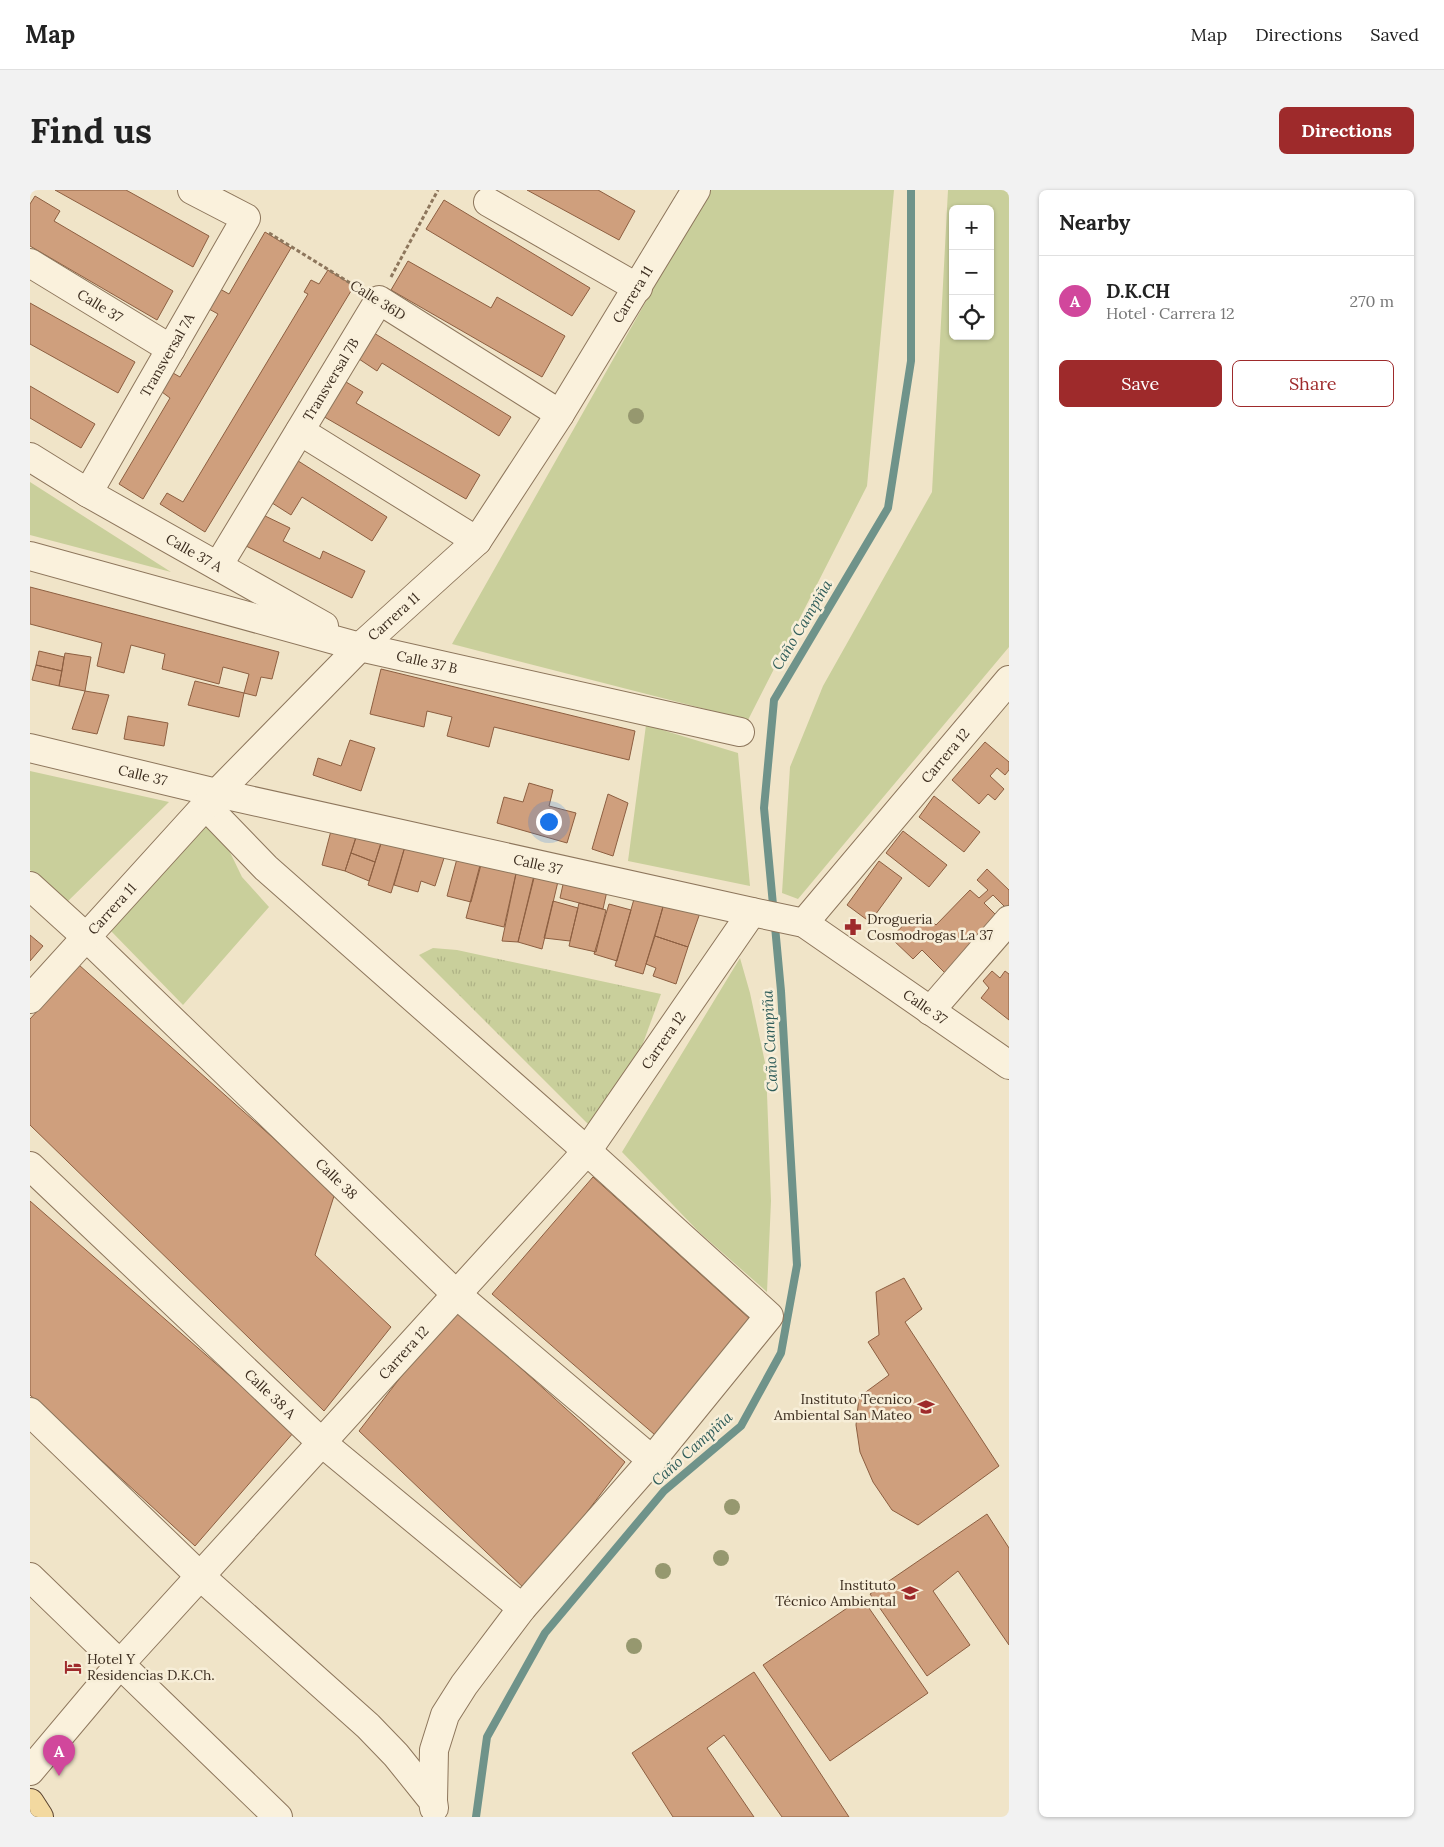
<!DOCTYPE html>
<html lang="en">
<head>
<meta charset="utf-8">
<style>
  :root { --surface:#fff; --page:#f2f2f2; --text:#222; --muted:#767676; --line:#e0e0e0; --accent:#9e2a2b }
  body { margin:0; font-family:Lora,serif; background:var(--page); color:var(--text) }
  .controls { position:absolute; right:15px; top:15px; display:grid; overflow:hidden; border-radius:8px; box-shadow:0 1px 4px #0004 }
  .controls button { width:45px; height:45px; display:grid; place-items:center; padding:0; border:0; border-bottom:1px solid var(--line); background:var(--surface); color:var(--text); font:25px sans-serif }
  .you { position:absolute; left:518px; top:631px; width:18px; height:18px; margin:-12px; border:4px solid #fff; border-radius:50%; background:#1a73e8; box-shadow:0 0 0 8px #1a73e833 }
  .badge { display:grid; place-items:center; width:32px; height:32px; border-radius:50%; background:var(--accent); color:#fff; font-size:16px; font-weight:700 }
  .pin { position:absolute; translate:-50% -41px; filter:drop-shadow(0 1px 2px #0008) }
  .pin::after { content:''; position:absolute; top:26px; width:18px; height:15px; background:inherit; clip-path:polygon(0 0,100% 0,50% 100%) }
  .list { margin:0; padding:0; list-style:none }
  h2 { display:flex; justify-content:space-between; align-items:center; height:65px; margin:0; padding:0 20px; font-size:21px }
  h2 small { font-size:16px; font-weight:400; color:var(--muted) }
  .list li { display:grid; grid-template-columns:32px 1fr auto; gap:15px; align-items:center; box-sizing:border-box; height:90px; padding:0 20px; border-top:1px solid var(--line) }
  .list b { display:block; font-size:19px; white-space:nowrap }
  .list p { margin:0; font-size:16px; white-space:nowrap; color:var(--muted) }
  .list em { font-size:16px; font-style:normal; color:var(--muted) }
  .actions { display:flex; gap:10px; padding:15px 20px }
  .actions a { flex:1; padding:11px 0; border:1px solid var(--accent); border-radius:8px; text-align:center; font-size:18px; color:var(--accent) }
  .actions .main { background:var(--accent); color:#fff }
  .icon { flex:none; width:28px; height:28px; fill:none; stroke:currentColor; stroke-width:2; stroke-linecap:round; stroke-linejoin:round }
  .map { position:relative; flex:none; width:979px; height:1627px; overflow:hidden; border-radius:8px }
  header { display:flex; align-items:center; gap:30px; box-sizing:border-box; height:70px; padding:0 25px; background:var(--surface); border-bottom:1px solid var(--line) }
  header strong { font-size:24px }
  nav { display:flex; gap:28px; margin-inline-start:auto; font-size:18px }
  .intro { display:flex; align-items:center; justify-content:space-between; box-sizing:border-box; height:120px; padding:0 30px }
  h1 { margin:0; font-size:35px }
  .button { padding:12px 22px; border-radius:8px; background:var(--accent); color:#fff; font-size:18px; font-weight:700 }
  main { display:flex; gap:30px; padding:0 30px }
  aside { flex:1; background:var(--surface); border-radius:8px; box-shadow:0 1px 4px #0004 }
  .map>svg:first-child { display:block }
  .grass { fill:#c9cf9b; fill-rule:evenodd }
  .park { fill:url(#park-tufts) }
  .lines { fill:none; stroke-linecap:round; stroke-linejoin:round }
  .stream { stroke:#6f938a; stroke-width:8 }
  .building { fill:#cf9f7d; stroke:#8d5f41 }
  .minor-casing { stroke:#8d765c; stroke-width:30 }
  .major-casing { stroke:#5b4430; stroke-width:30 }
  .path { stroke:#8d765c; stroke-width:3; stroke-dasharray:4 2.5; stroke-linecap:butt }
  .minor { stroke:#faf1dc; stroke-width:28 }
  .major { stroke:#f3d9a0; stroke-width:28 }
  .tree { fill:#96986f }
  .labels { text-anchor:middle; stroke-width:5; stroke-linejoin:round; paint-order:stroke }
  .street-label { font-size:14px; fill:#3d2e20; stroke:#f7eed8 }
  .poi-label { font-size:14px; fill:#3d2e20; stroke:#f7eed8; text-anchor:start }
  .water-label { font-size:15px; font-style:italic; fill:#2f5d5a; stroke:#f7eed8 }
</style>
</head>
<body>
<header>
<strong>Map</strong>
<nav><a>Map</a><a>Directions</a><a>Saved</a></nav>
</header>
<div class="intro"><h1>Find us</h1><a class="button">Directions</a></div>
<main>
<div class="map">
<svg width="979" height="1627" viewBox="0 0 979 1627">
  <defs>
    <pattern id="park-tufts" width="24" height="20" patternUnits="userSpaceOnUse" patternTransform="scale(1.25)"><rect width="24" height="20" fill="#c9cf9b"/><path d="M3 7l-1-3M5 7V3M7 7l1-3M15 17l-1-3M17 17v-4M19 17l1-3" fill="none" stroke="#aeb285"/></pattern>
  </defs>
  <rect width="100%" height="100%" fill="#f0e4c8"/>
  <path class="grass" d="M679,0H864L837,296L718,530L422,454Z
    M918,0H979V457L768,709L752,703L760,577L793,496L902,302ZM923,19H960V146H923Z
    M0,292L141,382L0,345Z
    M616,535L708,563L720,696L598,671Z
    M0,581L139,612L35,714L0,680Z
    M181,623L212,687L239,717L153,815L81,741Z
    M710,768L720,803L736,877L741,1011L737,1102L669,1042L592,962Z"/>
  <path class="park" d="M403,758L427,760L631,804L612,856L559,935L389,765Z"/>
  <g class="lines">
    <path class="stream" d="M446,1627L457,1547L515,1443L634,1301L711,1236L751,1163L767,1075L751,801L734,618L744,510L858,318L881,171V0"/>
  </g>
  <path class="building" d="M25,0H96L179,46L163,77Z
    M497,0H568L605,21L589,50Z
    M5,6L30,21L24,31L143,101L127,130L0,56V14Z
    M414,10L560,98L542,126L396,39Z
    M235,42L261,58L113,309L89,294L140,208L132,202L143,183L150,187L188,124L179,119L190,99L199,104Z
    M378,71L461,118L467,107L535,146L512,187L361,100Z
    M298,80L324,96L175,342L130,314L137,303L153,312L278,104L274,102L281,90L289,94Z
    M0,113L105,172L88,203L0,154Z
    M339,140L481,227L469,246L352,173L347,181L323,165Z
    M311,189L333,202L326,213L450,285L436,309L291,225Z
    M0,196L65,234L51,258L0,228Z
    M265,269L357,327L342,351L272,307L261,325L239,311Z
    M231,324L260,338L253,351L290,369L293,361L335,381L322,408L216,356Z
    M0,397L249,462L242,489L231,487L226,506L214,503L219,484L193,477L189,494L132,479L135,464L101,455L94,483L67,476L72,453L0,434Z
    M9,461L34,467L32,481L6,475Z
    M35,463L61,467L55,501L29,496Z
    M6,475L32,481L29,496L2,490Z
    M351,479L605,541L599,570L464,537L459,557L417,546L422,527L397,521L394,537L340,524Z
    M165,491L214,503L209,527L158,515Z
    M55,501L79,505L67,544L42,539Z
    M98,526L138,533L134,556L94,549Z
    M320,550L345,558L331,601L283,585L288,568L311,576Z
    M955,552L979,572V580L975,585L967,578L960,586L974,599L965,610L958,604L949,614L922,590Z
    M499,593L523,600L519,616L546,623L537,653L467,633L474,607L493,612Z
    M578,604L598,613L583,666L562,659Z
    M904,606L950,642L934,662L889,627Z
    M302,637L327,644L315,681L292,675Z
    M328,641L352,650L345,672L321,663Z
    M873,641L917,675L899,697L856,663Z
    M352,650L376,653L361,703L338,695Z
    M376,653L415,665L405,696L391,691L388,702L364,695Z
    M321,663L345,672L339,691L315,681Z
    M453,664L487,679L474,737L436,728Z
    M428,665L452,671L441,712L417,706Z
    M849,671L872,688L840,732L817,715Z
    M506,677L530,683L512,759L488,752Z
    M487,679L505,684L488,752L472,751Z
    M957,679L979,700V715L976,718L963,705L954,713L971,730L917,785L892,760L883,769L861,748L880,728L887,735L897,726L906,735L940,700L949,708L958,700L947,690Z
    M534,690L577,701L573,719L530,708Z
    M604,709L633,717L613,784L585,776Z
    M635,709L671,720L658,757L625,746Z
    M523,711L548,718L540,751L514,748Z
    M549,713L576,720L566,762L539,756Z
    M579,714L601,720L587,771L564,764Z
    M0,745L13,756L0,771Z
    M625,746L658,757L646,794L623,786L626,778L616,774Z
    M49,775L305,1003L285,1065L361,1137L294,1221L0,935V829Z
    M962,781L970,788L975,781L979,784V830L951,808L959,798L953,791Z
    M563,987L720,1129L632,1251L462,1104Z
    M0,1011L264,1242L165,1356L0,1205Z
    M874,1088L892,1119L875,1132L969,1276L888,1335L862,1320L843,1292L830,1262L826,1235L829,1207L859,1185L838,1152L849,1145L846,1102Z
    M424,1118L595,1272L497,1401L329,1241Z
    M957,1324L979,1358V1455L928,1381L903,1401L940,1455L897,1486L840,1404Z
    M832,1408L898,1503L800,1571L733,1475Z
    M724,1482L819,1627H752L694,1545L677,1558L724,1627H643L602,1563Z"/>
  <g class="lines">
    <g class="minor-casing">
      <g id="minor">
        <path d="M458,12L608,98"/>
        <path id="s1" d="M0,73L141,159"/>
        <path d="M270,241L447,351"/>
        <path id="s2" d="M0,267L58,303L294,436"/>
        <path id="s3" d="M58,303L216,28L162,0"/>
        <path id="s4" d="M0,366L330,457L710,542"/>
        <path id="s5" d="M188,376L349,110L530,224"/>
        <path id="s6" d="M0,558L187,603L722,722L774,733L979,875"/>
        <path d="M175,615L236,678L557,961L739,1126L622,1270L492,1418L434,1495L415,1525L404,1560L403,1611"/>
        <path id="s7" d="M0,696L56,747L426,1104L622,1270"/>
        <path id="s8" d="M774,733L979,490"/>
        <path id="s9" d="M0,809L187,603L330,457L447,351L530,224L666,0"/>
        <path d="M900,821L979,730"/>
        <path id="s10" d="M0,976L291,1252L492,1418"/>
        <path d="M0,1222L170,1386L338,1536L366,1565L403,1611L404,1618"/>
        <path d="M0,1387L248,1627"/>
        <path id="s11" d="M0,1581L90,1474L557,961L722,722"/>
      </g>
    </g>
    <g class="major-casing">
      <path id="major" d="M0,1613L9,1627"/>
    </g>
    <path class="path" d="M239,43L325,96
      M361,87L408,0"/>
    <use href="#minor" class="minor"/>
    <use href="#major" class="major"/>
  </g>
  <g class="tree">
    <circle cx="606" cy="226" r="8"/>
    <circle cx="702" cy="1317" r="8"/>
    <circle cx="691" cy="1368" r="8"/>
    <circle cx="633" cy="1381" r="8"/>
    <circle cx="604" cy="1456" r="8"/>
  </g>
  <defs>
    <g id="pharmacy-bare" transform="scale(1.35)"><path d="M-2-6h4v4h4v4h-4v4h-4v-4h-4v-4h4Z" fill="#9e2a2b" stroke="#f7eed8" stroke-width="2.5" paint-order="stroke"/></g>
    <g id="school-bare" transform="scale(1.35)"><path d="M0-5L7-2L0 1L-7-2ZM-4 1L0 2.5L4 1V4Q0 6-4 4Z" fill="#9e2a2b" stroke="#f7eed8" stroke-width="2.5" paint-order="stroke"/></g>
    <g id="hotel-bare" transform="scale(1.35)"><path d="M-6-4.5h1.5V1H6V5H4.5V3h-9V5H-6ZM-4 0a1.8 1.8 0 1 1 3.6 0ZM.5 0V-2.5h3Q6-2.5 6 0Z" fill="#9e2a2b" stroke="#f7eed8" stroke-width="2.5" paint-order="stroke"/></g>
  </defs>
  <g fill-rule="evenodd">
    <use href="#pharmacy-bare" x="823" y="737"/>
    <use href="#school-bare" x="896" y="1217"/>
    <use href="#school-bare" x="880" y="1403"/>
    <use href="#hotel-bare" x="43" y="1477"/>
  </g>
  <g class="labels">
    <g class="street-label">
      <text dy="5" stroke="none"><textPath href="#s9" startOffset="932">Carrera 11</textPath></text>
      <text transform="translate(348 110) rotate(32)" y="5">Calle 36D</text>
      <text dy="5" stroke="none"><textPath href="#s1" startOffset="82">Calle 37</textPath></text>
      <text dy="5" stroke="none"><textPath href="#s3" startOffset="159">Transversal 7A</textPath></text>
      <text dy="5" stroke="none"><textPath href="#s5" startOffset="218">Transversal 7B</textPath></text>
      <text dy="5" stroke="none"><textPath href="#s2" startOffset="190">Calle 37 A</textPath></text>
      <text dy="5" stroke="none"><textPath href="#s9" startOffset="528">Carrera 11</textPath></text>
      <text dy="5" stroke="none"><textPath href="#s4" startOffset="411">Calle 37 B</textPath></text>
      <text dy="5" stroke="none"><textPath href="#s8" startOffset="219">Carrera 12</textPath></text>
      <text dy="5" stroke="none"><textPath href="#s6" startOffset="116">Calle 37</textPath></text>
      <text dy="5" stroke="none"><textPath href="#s6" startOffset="521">Calle 37</textPath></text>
      <text dy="5" stroke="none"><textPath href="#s9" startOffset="122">Carrera 11</textPath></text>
      <text dy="5" stroke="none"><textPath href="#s6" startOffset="941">Calle 37</textPath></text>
      <text dy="5" stroke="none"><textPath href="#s11" startOffset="968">Carrera 12</textPath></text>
      <text dy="5" stroke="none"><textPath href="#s7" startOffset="424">Calle 38</textPath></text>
      <text dy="5" stroke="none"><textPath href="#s11" startOffset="561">Carrera 12</textPath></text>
      <text dy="5" stroke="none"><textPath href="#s10" startOffset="331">Calle 38 A</textPath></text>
    </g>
    <g class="poi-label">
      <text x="837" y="734">Drogueria<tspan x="837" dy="16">Cosmodrogas La 37</tspan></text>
      <text x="882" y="1214" text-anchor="end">Instituto Tecnico<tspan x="882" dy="16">Ambiental San Mateo</tspan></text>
      <text x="866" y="1400" text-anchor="end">Instituto<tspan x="866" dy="16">Técnico Ambiental</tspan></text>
      <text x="57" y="1474">Hotel Y<tspan x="57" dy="16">Residencias D.K.Ch.</tspan></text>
    </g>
    <g class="water-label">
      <text transform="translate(772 435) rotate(-59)" y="5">Caño Campiña</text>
      <text transform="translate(740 851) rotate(-93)" y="5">Caño Campiña</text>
      <text transform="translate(662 1259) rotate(-42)" y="5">Caño Campiña</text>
    </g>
  </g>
</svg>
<div class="controls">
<button>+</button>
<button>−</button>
<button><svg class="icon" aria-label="locate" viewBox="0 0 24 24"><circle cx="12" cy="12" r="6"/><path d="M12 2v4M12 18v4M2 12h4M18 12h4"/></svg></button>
</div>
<div class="you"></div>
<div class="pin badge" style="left:29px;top:1586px;background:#d1479c">A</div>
</div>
<aside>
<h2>Nearby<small></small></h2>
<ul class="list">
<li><span class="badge" style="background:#d1479c">A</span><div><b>D.K.CH</b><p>Hotel · Carrera 12</p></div><em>270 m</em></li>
</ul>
<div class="actions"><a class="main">Save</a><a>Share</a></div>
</aside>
</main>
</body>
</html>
